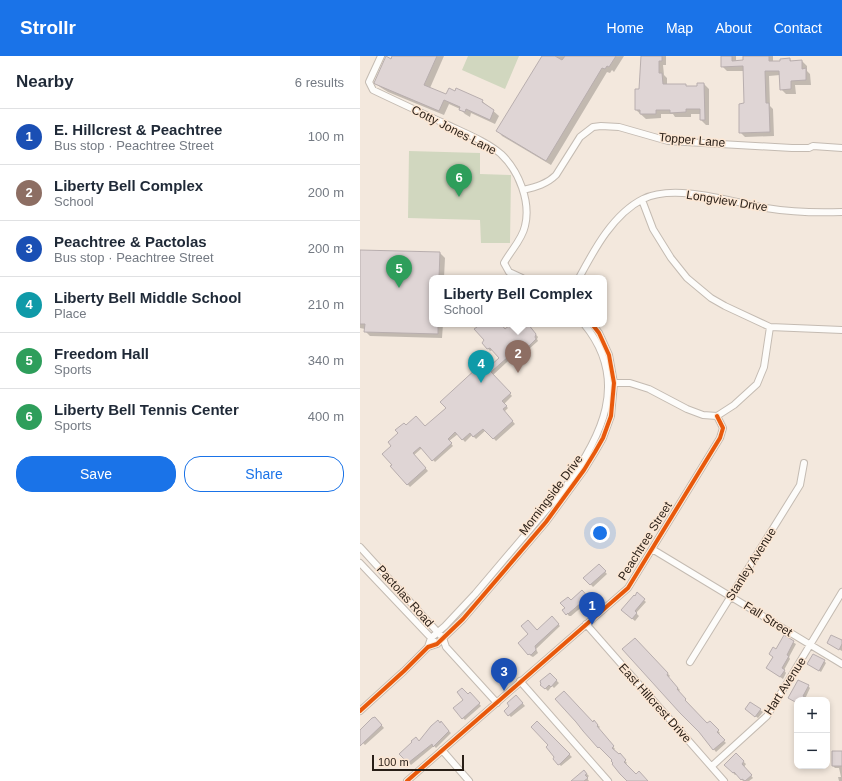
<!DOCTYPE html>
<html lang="en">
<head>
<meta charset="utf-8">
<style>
  :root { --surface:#fff; --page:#f2f2f3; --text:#1f2937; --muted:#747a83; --line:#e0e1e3; --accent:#1a73e8 }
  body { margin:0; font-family:Helvetica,sans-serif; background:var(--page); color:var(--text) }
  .controls { position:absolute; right:12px; bottom:12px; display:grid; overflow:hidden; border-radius:8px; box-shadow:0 2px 6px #0003 }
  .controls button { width:36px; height:36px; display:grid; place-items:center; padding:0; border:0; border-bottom:1px solid var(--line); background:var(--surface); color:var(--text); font:20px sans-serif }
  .scale { position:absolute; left:12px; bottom:10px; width:92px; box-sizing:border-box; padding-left:4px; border:2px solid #281e16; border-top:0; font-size:11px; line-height:14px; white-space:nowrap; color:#281e16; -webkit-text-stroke:3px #fce7d4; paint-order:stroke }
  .you { position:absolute; left:240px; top:477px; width:14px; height:14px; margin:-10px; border:3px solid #fff; border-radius:50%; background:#1a73e8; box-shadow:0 0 0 6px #1a73e833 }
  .badge { display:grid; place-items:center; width:26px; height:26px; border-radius:50%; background:var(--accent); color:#fff; font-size:13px; font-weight:700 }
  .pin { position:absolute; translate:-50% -33px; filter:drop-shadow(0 1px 2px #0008) }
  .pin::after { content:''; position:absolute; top:21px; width:14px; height:12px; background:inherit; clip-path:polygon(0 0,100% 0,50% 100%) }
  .popup { position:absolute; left:69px; top:219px; width:178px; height:52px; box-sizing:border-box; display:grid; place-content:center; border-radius:8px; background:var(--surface); filter:drop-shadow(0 1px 3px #0005); font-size:13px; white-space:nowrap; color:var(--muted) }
  .popup b { font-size:15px; color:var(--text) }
  .popup::after { content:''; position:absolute; left:50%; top:100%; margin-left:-8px; border:8px solid transparent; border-top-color:var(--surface) }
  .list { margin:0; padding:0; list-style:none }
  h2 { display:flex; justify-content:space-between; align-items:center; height:52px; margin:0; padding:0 16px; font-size:17px }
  h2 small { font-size:13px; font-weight:400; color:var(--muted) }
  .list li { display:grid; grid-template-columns:26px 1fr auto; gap:12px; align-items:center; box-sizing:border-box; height:56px; padding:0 16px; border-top:1px solid var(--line) }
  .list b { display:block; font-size:15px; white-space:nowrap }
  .list p { margin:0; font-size:13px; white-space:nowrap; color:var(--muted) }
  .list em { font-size:13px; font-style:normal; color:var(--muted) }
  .actions { display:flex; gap:8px; padding:12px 16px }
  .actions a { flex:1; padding:9px 0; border:1px solid var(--accent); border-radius:16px; text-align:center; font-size:14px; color:var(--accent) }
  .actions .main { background:var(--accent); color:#fff }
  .map { position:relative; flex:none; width:482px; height:725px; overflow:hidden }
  header { display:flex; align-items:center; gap:24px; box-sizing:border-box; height:56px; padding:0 20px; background:var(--accent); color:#fff }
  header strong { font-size:19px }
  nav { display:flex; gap:22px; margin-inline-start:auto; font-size:14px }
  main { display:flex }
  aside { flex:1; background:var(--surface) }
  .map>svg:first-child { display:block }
  .green { fill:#d1d7bf }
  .shadow { fill:#0003 }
  .building { fill:#dfd5d5; stroke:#b8aeae }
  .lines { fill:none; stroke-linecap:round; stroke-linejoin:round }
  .street-casing { stroke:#c4bbb2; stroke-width:8 }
  .street { stroke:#fdfcfa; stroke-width:6 }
  .cycleway-casing { stroke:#fce7d4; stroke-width:6 }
  .cycleway { stroke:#e8590c; stroke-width:4 }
  .labels { text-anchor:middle; stroke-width:3; stroke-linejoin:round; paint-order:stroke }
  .street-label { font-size:12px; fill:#281e16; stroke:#fce7d4 }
</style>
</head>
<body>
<header>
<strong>Strollr</strong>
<nav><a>Home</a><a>Map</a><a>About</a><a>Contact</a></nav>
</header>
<main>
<aside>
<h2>Nearby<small>6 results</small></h2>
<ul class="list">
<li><span class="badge" style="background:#1a4fb4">1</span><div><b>E. Hillcrest &amp; Peachtree</b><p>Bus stop · Peachtree Street</p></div><em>100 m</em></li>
<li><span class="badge" style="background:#8d6e63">2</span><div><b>Liberty Bell Complex</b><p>School</p></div><em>200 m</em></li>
<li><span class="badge" style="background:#1a4fb4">3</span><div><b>Peachtree &amp; Pactolas</b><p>Bus stop · Peachtree Street</p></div><em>200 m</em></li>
<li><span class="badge" style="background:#0f9aa8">4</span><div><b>Liberty Bell Middle School</b><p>Place</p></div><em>210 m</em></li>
<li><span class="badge" style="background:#2e9e5b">5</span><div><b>Freedom Hall</b><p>Sports</p></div><em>340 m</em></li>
<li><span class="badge" style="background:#2e9e5b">6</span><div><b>Liberty Bell Tennis Center</b><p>Sports</p></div><em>400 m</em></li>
</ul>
<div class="actions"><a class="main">Save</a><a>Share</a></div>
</aside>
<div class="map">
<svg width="482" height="725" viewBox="0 0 482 725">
  <rect width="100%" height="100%" fill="#f3e8dd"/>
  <path class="green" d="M108,0H159L145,33L102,14Z
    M49,95L120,97V118L151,119L150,187H121L120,164L48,162Z"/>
  <path class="shadow" d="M33,0H84L70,32L87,40L122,45L139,60L135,68L111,57L110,61L105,58L100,53L89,48L84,59L28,36L20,31L15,26Z
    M183,0H264L254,16L252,14L250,17L247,16L191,109L142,80L138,75Z
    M282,0H306V9H303L304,19L307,22V29H325L328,31H338L344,28L349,33V69H346L341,64V58H331V61H315L313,58H301V62L286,63L276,54L280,34Z
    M362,0H376V6L384,5V0H413V6L430,3L432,6L442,5L447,10V15L450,18L451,29H435L436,38H426L421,33L420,19L409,20L410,50L413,53L414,80L385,81L380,76L385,48L384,15H367L362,10Z
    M0,195L80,197L85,202L84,222H72V268H83L82,282L10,280L5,275V273L0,272Z
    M115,268H141L145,274L153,268H167L178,281L177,283L178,285L169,293L166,292L162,296L160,294L133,319L152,340L144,348L148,352L144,356L155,368L136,385L126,374L116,383L112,379L105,386L98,378L89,385L93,390L75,406L62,392L54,399L68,415L50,431L31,410L33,409L32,390L46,370L65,371L141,302L133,294L130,295L123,287L126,284Z
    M239,509L247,518L233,531L225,522Z
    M221,536L232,546L231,548L232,549L229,552L224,549L211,560H209L204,554L211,545Z
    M277,538L286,546L276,557L279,560L275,565L264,556Z
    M192,562L200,570L176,593L178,597L173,601L171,600L159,587L177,575Z
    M424,581L436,588L429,601L430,603L424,614L426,617L423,623L407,612Z
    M275,583L310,620L308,622L320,634L318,636L327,646L326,647L347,669L350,666L360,677L358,679L366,687L356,696L339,675Z
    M482,586V595L468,587Z
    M464,605L466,607L461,616L449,608Z
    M146,607L154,615L148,621L140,613Z
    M190,618L199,627L194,632L192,630L188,635L182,629Z
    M448,630L450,632L445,643L447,644H437V647L432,644Z
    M110,637L121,650L105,664L94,653Z
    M156,640L165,650L151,661L145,655L151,650Z
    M197,643L233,667L234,666L240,671L238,673L255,693L254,694L260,699L267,707L265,709L276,719L287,725H268L253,705L242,693H241L239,691Z
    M390,647L403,656L398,662L388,655Z
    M15,662L24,672L5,689L0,684V676Z
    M81,667L91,677L76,692L74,690L51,709L41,698L59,687Z
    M177,667L212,701L201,710L194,703L195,701L190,689Z
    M482,696V725H479L478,721H481L479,712H475L473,710Z
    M376,699L386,708L384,711L393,722L389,725H383L377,718L375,719L366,709Z
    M224,715L229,720L227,722L229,725H212Z"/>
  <path class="building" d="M26,0L31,3L32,0H77L64,29L86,38L89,32L95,35L96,32L123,44L122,46L134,54L130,64L106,53L105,56L99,54L100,51L84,44L79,55L15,28L14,27Z
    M182,0H195L202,4L205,0H256L249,11L247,10L245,13L242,12L186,105L136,75Z
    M281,0H302V5H299V17H302L303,28H326V30H337V27H344L345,64H340V53H326V56L310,57V54H296V58H280V54H275V33H279Z
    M361,0H372V5L383,4V0H409V5H420V3L430,2V5L442,4V13L446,12V24L431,25V33L420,34L419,15H405L406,47H409L410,76L379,77V48L384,47L383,10L361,11Z
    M0,194L80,196L79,222H72V268H78V278L4,276L5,268H0Z
    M114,268H141L145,273L151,268H168L176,278L175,281L176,283L167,292L164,290L159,295L157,293L131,316L151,337L142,345L147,350L143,353L153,365L133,383L123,373L113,381L110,377L102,384L95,376L88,383L92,387L72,405L60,391L53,397L66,412L47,429L30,410L32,409L22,398L31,390L28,386L38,377L35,374L44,367L46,369L56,360L65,370L86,352L80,346L117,312L122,317L139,302L130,292L127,293L122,287L124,284L114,273L117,271Z
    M239,508L246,515L230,529L223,522Z
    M222,534L231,544L229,545L230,546L226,550L225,549L224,550L221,547L208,558V557L206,559L202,554L205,552L200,547L208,541L211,544Z
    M277,536L285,543L275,555L277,557L272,563L261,554L274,539L275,540Z
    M192,560L199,568L175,590L176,594L171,599L169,598L168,599L158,587L168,578L161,570L168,564L177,574Z
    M424,579L434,585L427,599L429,600L422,612L425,614L420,621L406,612L413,601L409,598L413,591L416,593Z
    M471,579L482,584V588L479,594L467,587Z
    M275,582L308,617L307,619L318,632L317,633L326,643L325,644L347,667L350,665L359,674L357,676L365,684L353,694L339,676L320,657L262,593Z
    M453,598L465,604L459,615L447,608Z
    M147,606L153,613L145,620L139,613Z
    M190,617L197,624L191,631L189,629L185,633L180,629L181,628L180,625Z
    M438,624L449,629L443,640L450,644H437V647L428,642Z
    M102,632L108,638L110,636L120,647L102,663L93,652L103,644L97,636Z
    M204,635L233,666L234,664L238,669L237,670L254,690L252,692L259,698L260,697L266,704L264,706L276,718L279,715L288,725H267L260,718L252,708L253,707L251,705L252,704L239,691L238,692L223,675L216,666L195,643Z
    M156,639L163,647L148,660L144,655L149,650L147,647Z
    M390,646L401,653L395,661L385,653Z
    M15,661L22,669L0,690V674L12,662Z
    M78,664L80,667L81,665L89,675L73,691L72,688L48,707L39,698L52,686L51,685L56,681L59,685L71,670Z
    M177,665L210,698L200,708L198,709L193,703L194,701L186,691L188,689L171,671Z
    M472,695H482V710H472Z
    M376,697L384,705L382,708L392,719L385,725L382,723L381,724L374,716L373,717L364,709Z
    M224,714L227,718L225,719L228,722L224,725H211Z"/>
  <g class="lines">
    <g class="street-casing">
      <path id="street" d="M21,0L9,26L13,34C38,46 64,58 90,70C107,78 127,86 141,98C159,115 171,146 165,170C162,184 151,194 144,207L149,216L162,222
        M163,134C176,131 187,128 196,119L220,81L233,71L241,70L259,71L308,85L432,92H449L453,90L482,92
        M282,144L293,173L311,202L327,222L351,242L365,250L410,271L482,274
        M219,222C234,194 253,158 283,143C315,127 372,146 406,152C431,156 457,157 482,156
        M254,327H270L289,333L327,353L343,359L357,360L374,349L397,328L404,311L410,271
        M0,491L83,582L86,591L137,647
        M292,493L482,608
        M0,507L74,585
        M226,568L364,725
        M68,591L71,582L85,570L115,538L204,433C241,382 271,325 224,268
        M330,606L440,429L444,407
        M160,625L248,725
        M0,655L44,615L68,591L77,588L103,563L186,466L224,414L235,396L243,382L251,360L254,327L249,299L239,277L232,268
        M82,694L109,725
        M352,710L407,660L482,536
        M47,725L268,532L360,382L363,372L357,360"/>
    </g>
    <use href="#street" class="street"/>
    <g class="cycleway-casing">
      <path id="cycleway" d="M0,655L44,615L68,591L77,588L103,563L186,466L224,414L235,396L243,382L251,360L254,327L249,299L239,277L232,268
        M47,725L268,532L360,382L363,372L357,360"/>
    </g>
    <use href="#cycleway" class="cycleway"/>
  </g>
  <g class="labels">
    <g class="street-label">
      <text transform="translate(94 74) rotate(27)" y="4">Cotty Jones Lane</text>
      <text transform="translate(332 84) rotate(5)" y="4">Topper Lane</text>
      <text transform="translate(367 145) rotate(9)" y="4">Longview Drive</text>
      <text transform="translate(191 439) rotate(-53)" y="4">Morningside Drive</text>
      <text transform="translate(285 485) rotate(-58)" y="4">Peachtree Street</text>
      <text transform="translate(391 508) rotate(-58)" y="4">Stanley Avenue</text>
      <text transform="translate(45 540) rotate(48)" y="4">Pactolas Road</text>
      <text transform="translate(408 563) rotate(32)" y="4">Fall Street</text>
      <text transform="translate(425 630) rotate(-57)" y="4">Hart Avenue</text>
      <text transform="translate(295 647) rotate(48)" y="4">East Hillcrest Drive</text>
    </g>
  </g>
</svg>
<div class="controls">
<button>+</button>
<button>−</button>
</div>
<div class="scale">100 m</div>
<div class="you"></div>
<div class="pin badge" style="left:232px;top:569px;background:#1a4fb4">1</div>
<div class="pin badge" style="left:158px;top:317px;background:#8d6e63">2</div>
<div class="popup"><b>Liberty Bell Complex</b>School</div>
<div class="pin badge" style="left:144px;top:635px;background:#1a4fb4">3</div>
<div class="pin badge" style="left:121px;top:327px;background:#0f9aa8">4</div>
<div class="pin badge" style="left:39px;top:232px;background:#2e9e5b">5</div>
<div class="pin badge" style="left:99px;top:141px;background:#2e9e5b">6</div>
</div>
</main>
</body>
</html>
